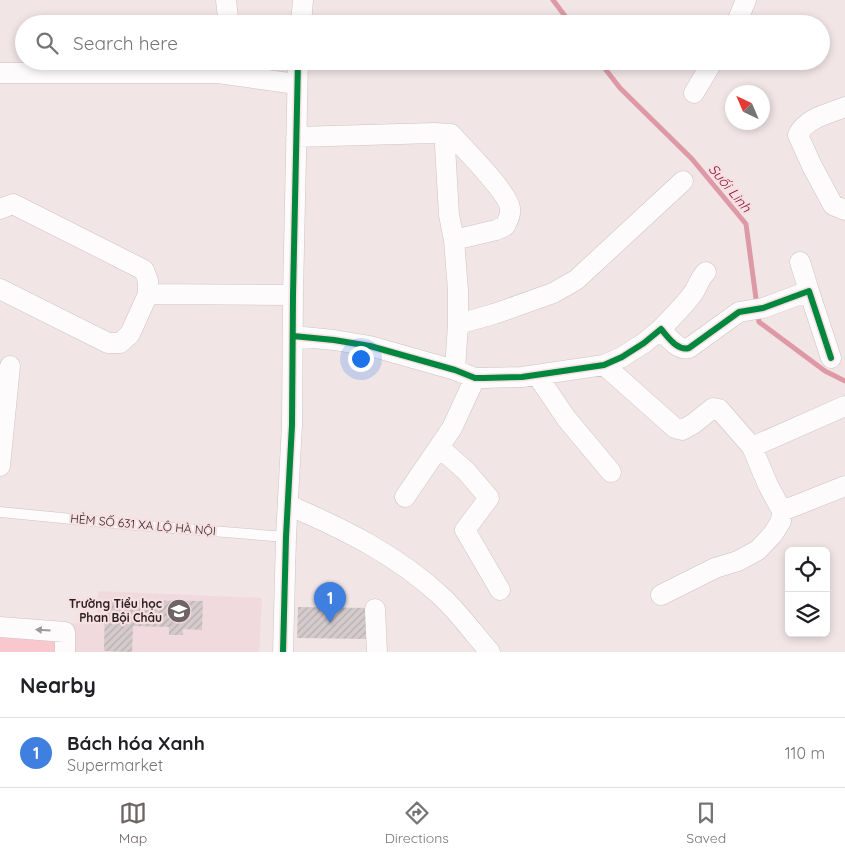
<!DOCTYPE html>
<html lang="en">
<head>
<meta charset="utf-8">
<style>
  :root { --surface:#fff; --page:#f6f6f6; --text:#202124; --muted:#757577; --line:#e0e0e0; --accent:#6e6465 }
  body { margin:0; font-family:Quicksand,sans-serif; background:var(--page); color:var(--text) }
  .controls { position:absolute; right:15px; bottom:15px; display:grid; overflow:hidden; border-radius:8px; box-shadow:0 2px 8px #0003 }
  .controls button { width:45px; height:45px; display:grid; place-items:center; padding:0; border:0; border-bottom:1px solid var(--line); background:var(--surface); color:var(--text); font:25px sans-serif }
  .compass { position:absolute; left:725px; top:85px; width:45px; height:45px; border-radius:50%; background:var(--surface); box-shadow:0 2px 8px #0003; rotate:316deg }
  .you { position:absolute; left:360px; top:358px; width:18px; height:18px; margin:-12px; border:4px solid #fff; border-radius:50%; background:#1a73e8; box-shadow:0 0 0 8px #1a73e833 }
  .badge { display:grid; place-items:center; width:32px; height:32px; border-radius:50%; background:var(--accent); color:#fff; font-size:16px; font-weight:700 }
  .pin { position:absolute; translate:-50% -41px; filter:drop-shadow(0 1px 2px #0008) }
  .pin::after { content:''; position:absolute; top:26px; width:18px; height:15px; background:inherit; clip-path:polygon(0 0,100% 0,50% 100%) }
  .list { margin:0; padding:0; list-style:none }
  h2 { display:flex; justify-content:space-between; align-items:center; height:65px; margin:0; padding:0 20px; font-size:21px }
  h2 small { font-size:16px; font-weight:400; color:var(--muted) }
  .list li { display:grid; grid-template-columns:32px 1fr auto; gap:15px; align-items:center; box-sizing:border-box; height:70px; padding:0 20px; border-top:1px solid var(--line) }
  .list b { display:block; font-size:19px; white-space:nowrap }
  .list p { margin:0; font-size:16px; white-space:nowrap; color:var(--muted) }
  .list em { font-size:16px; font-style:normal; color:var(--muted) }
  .icon { flex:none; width:28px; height:28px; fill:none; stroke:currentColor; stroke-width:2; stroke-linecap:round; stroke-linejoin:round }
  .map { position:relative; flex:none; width:845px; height:652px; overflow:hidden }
  .search { position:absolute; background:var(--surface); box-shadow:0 2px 8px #0003; left:15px; right:15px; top:15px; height:55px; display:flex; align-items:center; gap:12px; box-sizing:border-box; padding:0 18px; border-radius:28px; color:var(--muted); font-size:19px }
  .sheet { height:135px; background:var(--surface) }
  nav { display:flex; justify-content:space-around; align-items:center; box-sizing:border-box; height:70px; border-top:1px solid var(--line); background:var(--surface); font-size:14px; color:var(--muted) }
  nav a { display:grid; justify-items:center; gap:2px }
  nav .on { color:var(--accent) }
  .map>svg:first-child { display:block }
  .built { fill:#f1dadd }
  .green { fill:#f9c8cf }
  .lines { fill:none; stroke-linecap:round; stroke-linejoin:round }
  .stream { stroke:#de99a6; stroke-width:5 }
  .building { fill:url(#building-hatch) }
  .lane-casing { stroke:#cdc3c4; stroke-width:11 }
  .street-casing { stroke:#cdc3c4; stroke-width:21 }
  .lane { stroke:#fdfbfb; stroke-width:10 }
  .street { stroke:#fdfbfb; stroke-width:20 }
  .cycleway-casing { stroke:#f7dfe2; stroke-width:9 }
  .cycleway { stroke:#00873e; stroke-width:6 }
  .oneway { fill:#9d9898 }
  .labels { text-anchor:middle; stroke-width:4.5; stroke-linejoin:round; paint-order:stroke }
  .street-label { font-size:12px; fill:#281f20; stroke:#f7dfe2 }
  .poi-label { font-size:12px; font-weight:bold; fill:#281f20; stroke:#f7dfe2; text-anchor:end }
  .water-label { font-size:14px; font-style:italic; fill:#89173b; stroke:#f7dfe2 }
</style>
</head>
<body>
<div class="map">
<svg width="845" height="652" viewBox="0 0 845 652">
  <defs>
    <pattern id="building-hatch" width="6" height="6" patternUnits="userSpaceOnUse" patternTransform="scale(1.25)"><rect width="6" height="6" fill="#d5cbcc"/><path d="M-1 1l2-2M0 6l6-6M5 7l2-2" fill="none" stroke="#b7aeaf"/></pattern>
  </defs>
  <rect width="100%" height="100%" fill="#f1e5e6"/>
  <path class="built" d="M98,591L262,598L259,652H71L73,623L97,624Z"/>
  <path class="green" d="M0,632L59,637V652H0Z"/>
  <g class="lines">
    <path class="stream" d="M553,0L571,24
      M599,61L620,88L692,159L746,224L757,306
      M758,314L759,322L825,371L845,381"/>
  </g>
  <path class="building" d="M105,600L203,601L202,630L183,629V635H169V627L133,626L132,652L104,651Z
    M298,607L370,608L371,639L297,638Z"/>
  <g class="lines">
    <g class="lane-casing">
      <path id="lane" d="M0,512L123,524L286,537"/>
    </g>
    <g class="street-casing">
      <path id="street" d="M226,0L228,18L227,24
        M301,24L303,0
        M736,24L746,0
        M0,73H218L296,84
        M694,93L713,61
        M845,107C828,114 806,118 798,135L812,166L833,205L845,210
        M451,134L445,146L449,215L454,240L458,290V324L455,370
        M296,137L434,133L451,134C463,148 508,192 510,208C511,215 508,220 505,226L496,230L454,240
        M0,209L13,204L144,270L148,281V294
        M800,262L809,291
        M0,289L108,343H120L130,334L148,294L293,295
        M458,324L494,314L553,293L576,280L683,181
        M661,329C671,318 682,308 691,296C698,288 698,280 706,272
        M293,336L334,340L370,346L455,370L475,378H484L522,377L604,365L622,357L644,343L661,329C668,337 677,351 689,348L739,312L763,308L809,291L831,358
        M604,365L675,428L682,430L693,424L713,408L719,409L752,447
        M537,375L566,418L611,472
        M440,448L466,471L489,498L465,530L500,590
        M0,466L10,366
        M405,497L452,428L475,378
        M288,505C344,529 397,555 442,597C459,613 474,634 490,652
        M782,511L845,486
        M661,595L715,568L738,561L758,550L773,534L781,521L782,511L768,485L752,447L845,406
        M375,609L377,652
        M0,627L65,632V652
        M283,652L286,537L292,425L293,295L298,61"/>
    </g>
    <use href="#lane" class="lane"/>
    <use href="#street" class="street"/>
    <g class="cycleway-casing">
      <path id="cycleway" d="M293,336L334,340L370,346L455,370L475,378H484L522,377L604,365L622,357L644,343L661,329C668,337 677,351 689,348L739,312L763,308L809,291L831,358
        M283,652L286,537L292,425L293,295L298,61"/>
    </g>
    <use href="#cycleway" class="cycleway"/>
  </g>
  <defs><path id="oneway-solid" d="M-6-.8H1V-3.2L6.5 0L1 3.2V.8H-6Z" transform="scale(1.25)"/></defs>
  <use class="oneway" href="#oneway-solid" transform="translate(43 630) rotate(-176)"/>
  <defs>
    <g id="school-disc" transform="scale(1.25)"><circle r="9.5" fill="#6e6465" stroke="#f7dfe2"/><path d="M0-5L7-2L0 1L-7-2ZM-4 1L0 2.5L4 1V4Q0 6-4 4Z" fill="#fff"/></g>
  </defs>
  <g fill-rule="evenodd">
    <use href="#school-disc" x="179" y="611"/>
  </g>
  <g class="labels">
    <g class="street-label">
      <text transform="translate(143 525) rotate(5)" y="4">HẺM SỐ 631 XA LỘ HÀ NỘI</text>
    </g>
    <g class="poi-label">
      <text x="162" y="608">Trường Tiểu học<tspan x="162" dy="14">Phan Bội Châu</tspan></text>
    </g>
    <g class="water-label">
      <text transform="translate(730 188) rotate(50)" y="5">Suối Linh</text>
    </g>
  </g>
</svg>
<div class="controls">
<button><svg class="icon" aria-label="locate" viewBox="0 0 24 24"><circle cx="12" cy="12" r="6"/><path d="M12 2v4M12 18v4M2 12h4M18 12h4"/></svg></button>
<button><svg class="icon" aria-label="layers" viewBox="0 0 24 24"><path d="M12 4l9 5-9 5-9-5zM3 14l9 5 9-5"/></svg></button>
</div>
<svg class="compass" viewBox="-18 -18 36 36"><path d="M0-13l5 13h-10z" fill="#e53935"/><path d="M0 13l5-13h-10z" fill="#757577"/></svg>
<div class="you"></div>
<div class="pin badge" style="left:330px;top:623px;background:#3f7fe0">1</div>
<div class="search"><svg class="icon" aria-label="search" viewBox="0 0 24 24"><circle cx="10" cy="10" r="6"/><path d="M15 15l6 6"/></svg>Search here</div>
</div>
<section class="sheet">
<h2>Nearby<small></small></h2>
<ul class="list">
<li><span class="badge" style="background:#3f7fe0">1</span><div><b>Bách hóa Xanh</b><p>Supermarket</p></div><em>110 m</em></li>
</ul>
</section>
<nav>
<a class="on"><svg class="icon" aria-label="map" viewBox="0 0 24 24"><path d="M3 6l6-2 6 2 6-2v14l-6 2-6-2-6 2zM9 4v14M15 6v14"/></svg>Map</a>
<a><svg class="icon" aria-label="directions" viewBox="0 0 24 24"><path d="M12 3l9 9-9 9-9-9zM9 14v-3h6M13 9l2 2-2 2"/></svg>Directions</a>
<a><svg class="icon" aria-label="saved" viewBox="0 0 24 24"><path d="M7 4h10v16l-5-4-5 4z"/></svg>Saved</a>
</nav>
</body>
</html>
